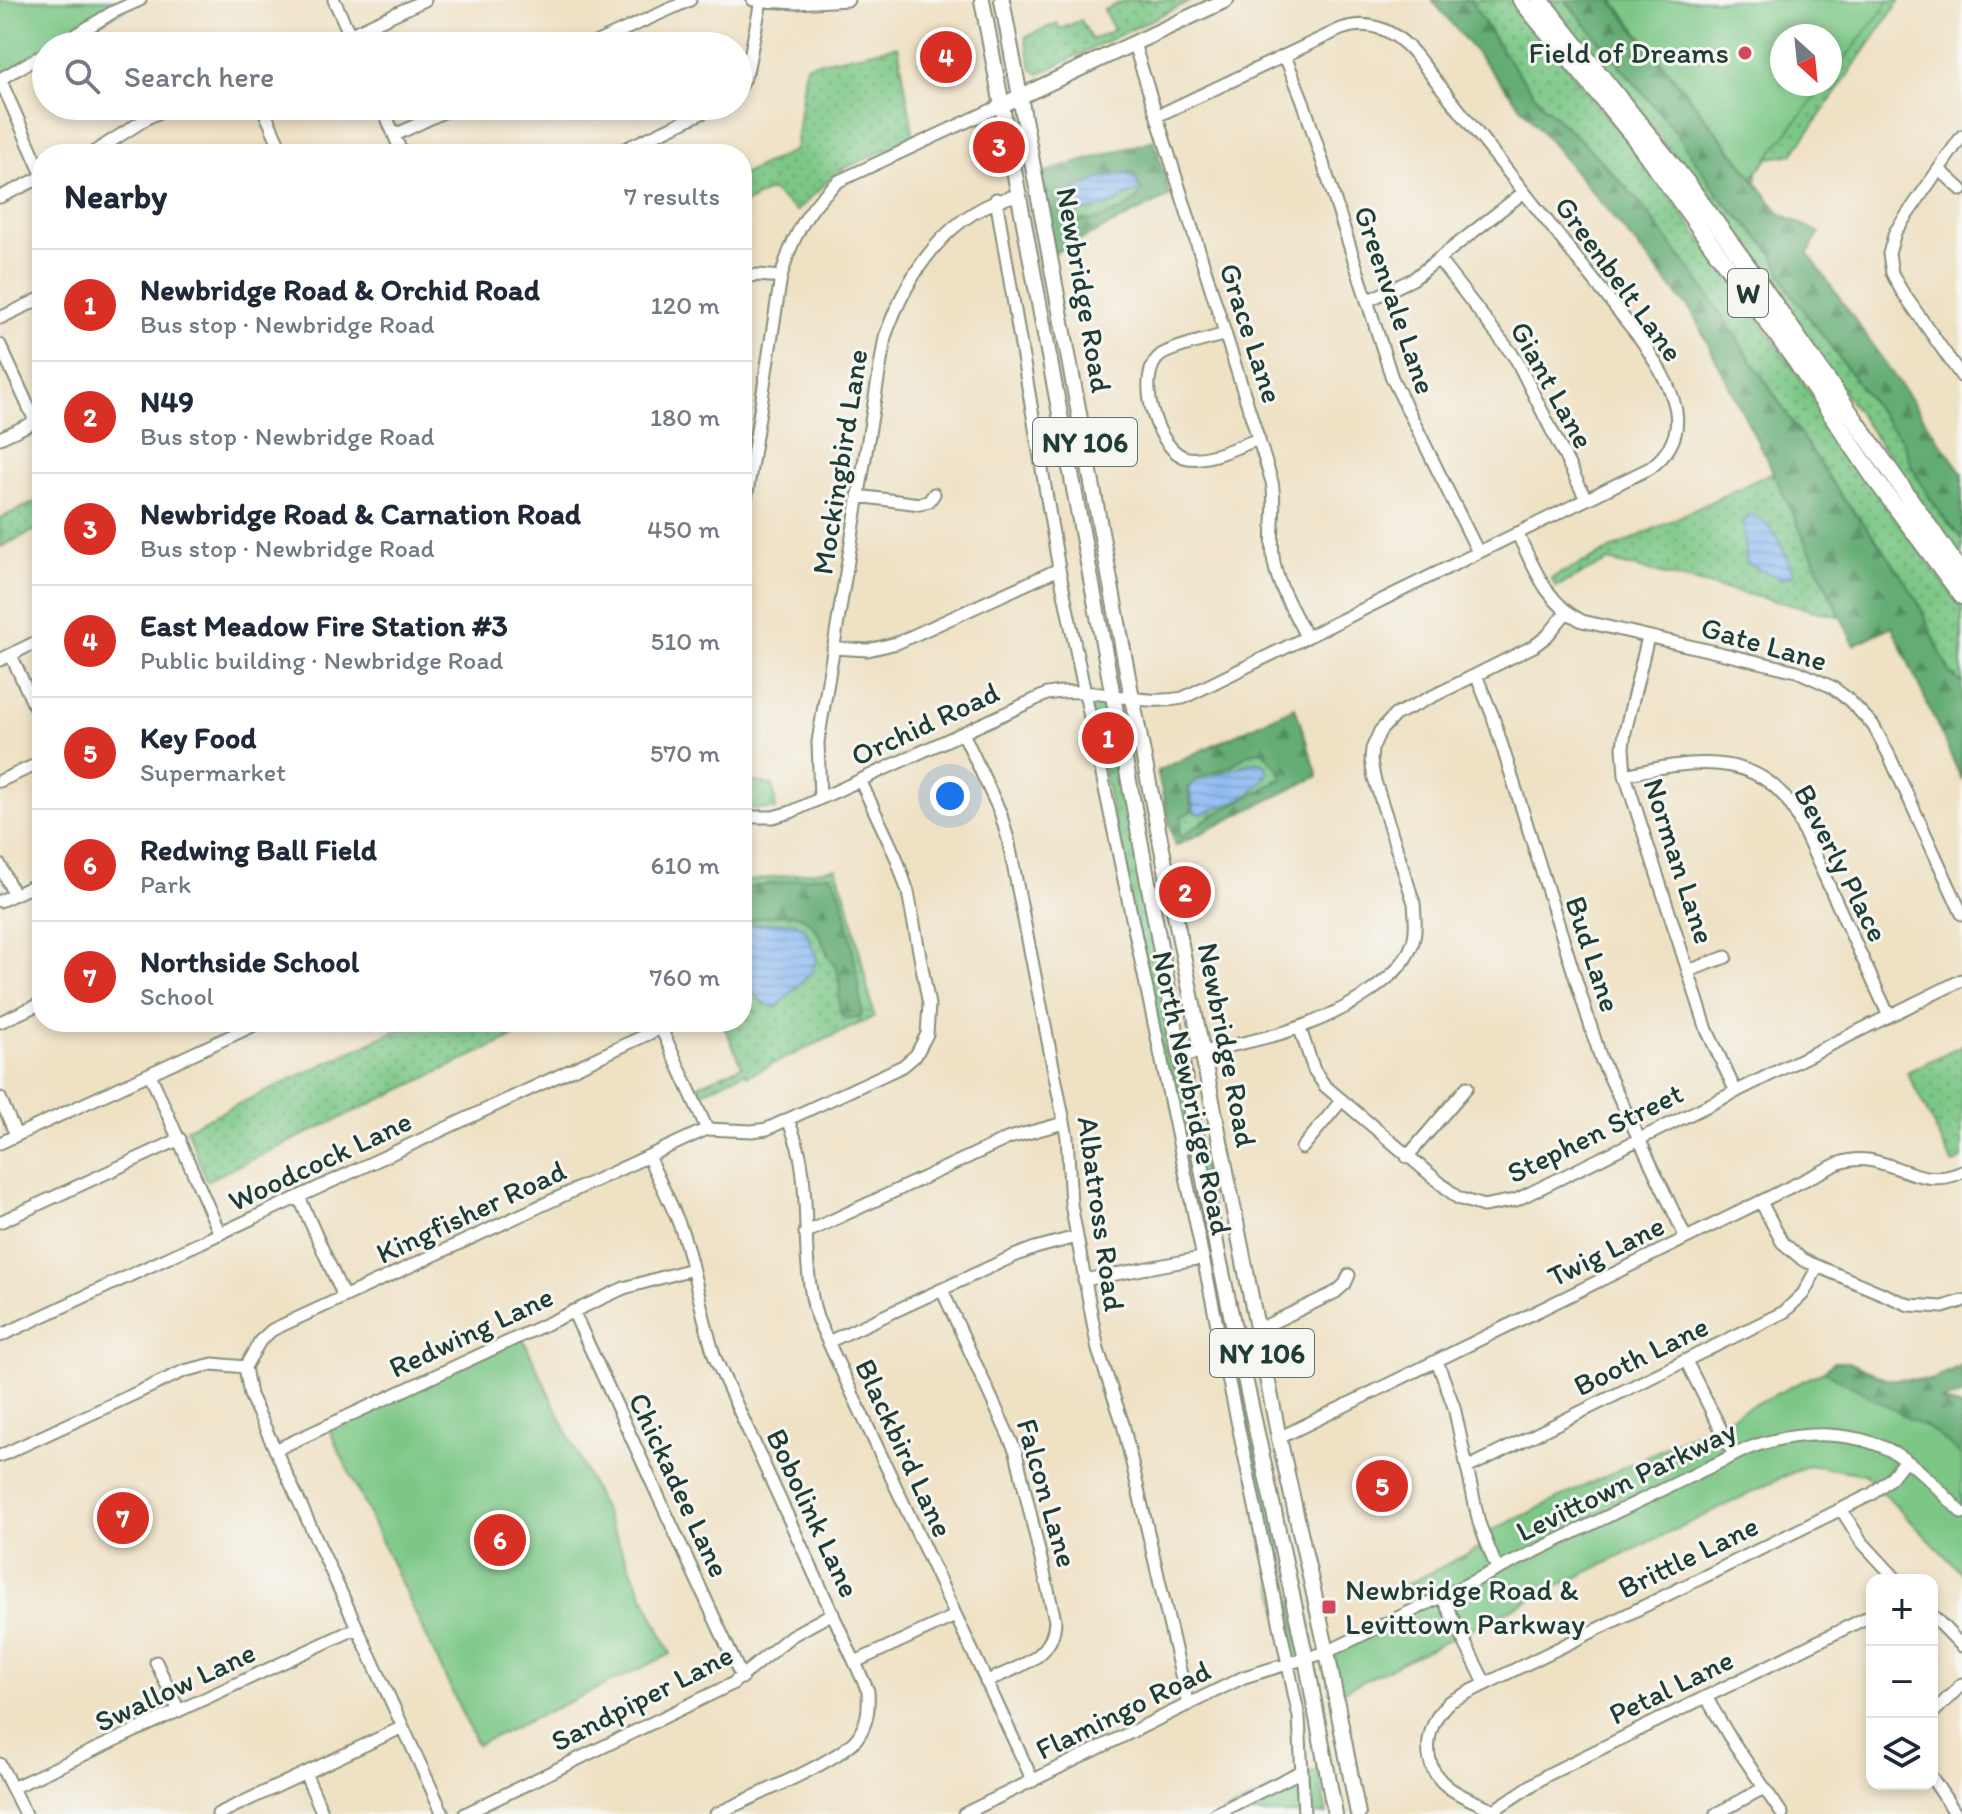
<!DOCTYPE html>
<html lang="en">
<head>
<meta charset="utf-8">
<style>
  :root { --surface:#fff; --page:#f2f2f3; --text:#1f2937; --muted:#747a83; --line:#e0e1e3; --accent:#d93025 }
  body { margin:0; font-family:Itim,sans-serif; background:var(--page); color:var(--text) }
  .controls { position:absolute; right:24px; bottom:24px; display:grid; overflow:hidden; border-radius:16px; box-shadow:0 4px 12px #0003 }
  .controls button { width:72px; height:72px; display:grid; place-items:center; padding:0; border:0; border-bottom:2px solid var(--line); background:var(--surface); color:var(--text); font:40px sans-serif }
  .compass { position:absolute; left:1770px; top:24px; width:72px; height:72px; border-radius:50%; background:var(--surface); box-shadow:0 4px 12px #0003; rotate:153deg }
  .you { position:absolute; left:950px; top:796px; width:28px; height:28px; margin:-20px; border:6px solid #fff; border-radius:50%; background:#1a73e8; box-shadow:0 0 0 12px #1a73e833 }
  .badge { display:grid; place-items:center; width:52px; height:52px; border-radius:50%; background:var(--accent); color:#fff; font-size:26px; font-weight:700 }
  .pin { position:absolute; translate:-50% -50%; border:4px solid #fff; box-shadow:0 2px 8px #0006 }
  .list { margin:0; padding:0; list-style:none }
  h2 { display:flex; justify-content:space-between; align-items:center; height:104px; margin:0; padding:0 32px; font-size:34px }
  h2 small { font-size:26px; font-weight:400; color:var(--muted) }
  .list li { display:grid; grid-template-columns:52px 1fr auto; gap:24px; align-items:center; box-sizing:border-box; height:112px; padding:0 32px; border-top:2px solid var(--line) }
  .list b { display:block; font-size:30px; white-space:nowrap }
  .list p { margin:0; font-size:26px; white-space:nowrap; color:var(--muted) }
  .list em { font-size:26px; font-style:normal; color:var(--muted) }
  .icon { flex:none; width:44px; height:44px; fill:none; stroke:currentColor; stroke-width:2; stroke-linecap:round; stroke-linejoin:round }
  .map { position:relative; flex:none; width:1962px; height:1814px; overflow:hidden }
  .search { position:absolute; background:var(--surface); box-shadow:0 4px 12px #0003; left:32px; top:32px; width:720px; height:88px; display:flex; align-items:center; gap:20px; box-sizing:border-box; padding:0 28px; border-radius:44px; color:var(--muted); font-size:30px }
  .panel { position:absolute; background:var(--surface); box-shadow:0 4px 12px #0003; left:32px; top:144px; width:720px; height:888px; border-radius:32px }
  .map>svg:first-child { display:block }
  .grass { fill:url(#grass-dots); stroke:#4d825d; stroke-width:2 }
  .forest { fill:url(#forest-firs); stroke:#427454; stroke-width:2; fill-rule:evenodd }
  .green { fill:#7bc786; stroke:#4d825d; stroke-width:2 }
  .water { fill:url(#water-rules); stroke:#547a94; stroke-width:2 }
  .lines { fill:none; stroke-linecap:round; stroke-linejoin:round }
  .minor-casing { stroke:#878f7c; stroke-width:15 }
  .major-casing { stroke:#878f7c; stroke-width:18 }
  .highway-casing { stroke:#878f7c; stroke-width:20 }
  .minor { stroke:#fff; stroke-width:11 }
  .major { stroke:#fff; stroke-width:14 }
  .highway { stroke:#fff; stroke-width:16 }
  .poi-dot { fill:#d1495b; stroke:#f6f6f2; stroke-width:3 }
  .labels { text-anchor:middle; stroke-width:6; stroke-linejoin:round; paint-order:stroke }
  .shield { fill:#f6f6f2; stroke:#60746d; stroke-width:2 }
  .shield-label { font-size:28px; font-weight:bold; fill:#1f3d34 }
  .poi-label { font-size:30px; fill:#1f3d34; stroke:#f6f6f2; text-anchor:end }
  .street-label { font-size:30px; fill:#1f3d34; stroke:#f6f6f2 }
</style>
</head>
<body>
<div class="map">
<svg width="1962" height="1814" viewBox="0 0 1962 1814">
  <defs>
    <pattern id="grass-dots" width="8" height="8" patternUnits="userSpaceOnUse" patternTransform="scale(2)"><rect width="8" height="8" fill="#7bc786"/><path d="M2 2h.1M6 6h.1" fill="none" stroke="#64a36e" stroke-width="1.8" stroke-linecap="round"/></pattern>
    <pattern id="forest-firs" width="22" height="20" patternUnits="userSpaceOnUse" patternTransform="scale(2)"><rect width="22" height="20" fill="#64ac73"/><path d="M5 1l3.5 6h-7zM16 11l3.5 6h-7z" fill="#528d5f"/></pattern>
    <pattern id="water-rules" width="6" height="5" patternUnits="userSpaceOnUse" patternTransform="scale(2)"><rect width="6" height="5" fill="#88b7f3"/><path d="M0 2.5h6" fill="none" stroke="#6f96c6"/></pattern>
  </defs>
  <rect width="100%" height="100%" fill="#f6f6f2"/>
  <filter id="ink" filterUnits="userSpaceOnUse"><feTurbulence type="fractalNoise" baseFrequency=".0125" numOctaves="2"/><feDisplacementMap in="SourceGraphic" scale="16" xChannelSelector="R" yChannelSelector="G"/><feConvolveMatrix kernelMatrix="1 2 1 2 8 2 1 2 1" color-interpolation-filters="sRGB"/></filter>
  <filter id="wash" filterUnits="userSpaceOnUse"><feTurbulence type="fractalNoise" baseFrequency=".006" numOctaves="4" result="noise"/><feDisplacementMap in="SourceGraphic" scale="32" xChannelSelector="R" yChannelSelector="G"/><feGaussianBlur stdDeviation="1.8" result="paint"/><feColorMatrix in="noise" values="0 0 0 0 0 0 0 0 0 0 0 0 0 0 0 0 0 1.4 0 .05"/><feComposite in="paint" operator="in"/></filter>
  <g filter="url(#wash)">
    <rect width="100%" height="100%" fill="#efe1c4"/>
    <path class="grass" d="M1125,0H1192L1039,74L1032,69L1025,37L1057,23L1060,29L1081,20L1092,40L1114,30L1104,10Z
      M1470,0H1512L1653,173L1771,336L1891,512L1962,608V684L1949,672L1916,598L1882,547L1844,500L1696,277L1639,202L1587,146L1544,107L1505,55Z
      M1547,0H1565L1676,132L1721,198L1772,252L1789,290L1890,427C1912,446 1901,443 1911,465C1923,490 1943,518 1962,539V561L1719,215L1641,112Z
      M1611,0H1657L1760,124L1815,84H1830V66L1875,0H1900L1793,154L1769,158L1758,166L1756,182Z
      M898,46L914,137L838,171L797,211L770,190L742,205V175L795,150L806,65Z
      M1133,173L1142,191C1132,210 1098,224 1077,220C1076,210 1071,204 1071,194Z
      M1773,472L1841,617L1608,561L1556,587L1551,578Z
      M42,499V527L0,547V518Z
      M1087,693L1110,698L1303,1657L1289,1660Z
      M1262,751L1279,769L1282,779L1211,816L1181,837L1179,834L1182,816L1192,811L1188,788C1198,774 1212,774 1227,767C1242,761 1242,753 1262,751Z
      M742,780L773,785L776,809H742Z
      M836,868L851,913L874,1017L747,1076L745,1072L701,1093L698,1085L742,1066L722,1022H742V882Z
      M414,1022H545L206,1181L187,1128Z
      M1962,1045V1159L1953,1164L1907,1072Z"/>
    <path class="forest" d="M1432,0H1470L1505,55L1544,107L1587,146L1639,202L1696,277L1844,500L1882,547L1916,598L1949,672L1962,684V780L1892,626L1854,645L1773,472L1692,312Z
      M1565,0H1611L1781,214L1820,233L1808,253L1962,473V539C1943,518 1923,490 1911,465C1901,443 1912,446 1890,427L1789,290L1772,252L1721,198L1676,132Z
      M1154,140L1170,196L1054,253L1039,174ZM1133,173L1142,191C1132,210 1098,224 1077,220C1076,210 1071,204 1071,194Z
      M1295,707L1318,776L1175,846L1157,771ZM1262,751L1279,769L1282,779L1211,816L1181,837L1179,834L1182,816L1192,811L1188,789C1198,774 1212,774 1228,767C1243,761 1242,752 1262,751Z
      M822,875H831C848,895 857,980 862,1010L861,1016L852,1019L841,1016C837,1002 842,987 838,973C836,966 829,959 826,951C809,901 786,914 742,922V889Z
      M1834,1362H1849L1885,1379L1931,1380L1962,1365V1396L1941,1401L1962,1407V1456L1937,1434L1824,1371Z"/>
    <path class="green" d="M0,0H141L57,46H46V53L0,79Z
      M1613,0H1886L1888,3L1830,78V36H1782V84H1825L1753,177Z
      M522,1336L671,1654L477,1745L328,1427Z
      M1824,1371L1937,1434L1962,1456V1573L1864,1474L1808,1465L1341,1692L1333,1654L1411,1609L1404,1586L1493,1541L1491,1531Z
      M1318,1770L1327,1814H1223Z"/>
    <path class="water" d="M1126,173L1137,181L1138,191L1108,206L1080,212L1074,200L1075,191L1099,179Z
      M1751,515C1777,524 1784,552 1794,574L1783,579C1771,573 1757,571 1746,562L1744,521Z
      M1257,761L1264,764L1268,771C1260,795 1223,806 1202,814L1195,812L1189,790L1194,782Z
      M794,922L805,929L817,959L811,973L776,1008L762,1002L742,980V925Z"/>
  </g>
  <g filter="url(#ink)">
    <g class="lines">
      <g class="minor-casing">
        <path id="minor" d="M334,0L355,46
          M753,0L796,3L848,0
          M1134,44L1272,482C1277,507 1270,531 1273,556C1276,585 1294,611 1306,637
          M58,46L113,12L140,0
          M325,46L425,0
          M588,46L690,0
          M1285,56L1303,101L1392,378L1478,552
          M0,79L42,174
          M0,79L46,53
          M738,89L747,72L761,1
          M262,106L278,142L280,154
          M382,106L402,154
          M395,135L456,106
          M1962,136L1895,232L1889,254L1892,273L1901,290L1962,377
          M91,154L149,117L173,106
          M614,154L717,106
          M1939,169L1962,190
          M0,197L42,177
          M996,199L1059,569L1299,1717L1304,1814
          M1439,260L1516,359L1586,499
          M742,277L758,275L781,277
          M1367,301L1413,279L1524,192
          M0,318L42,298
          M1225,334C1208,340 1175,346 1161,355C1133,375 1158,454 1188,458C1210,461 1238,446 1259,439
          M0,345L42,436
          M0,438L41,419
          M858,496L920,504L929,501L934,494
          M742,525L781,277C791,239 808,206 839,181L1000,106
          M1517,533C1534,567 1547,604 1582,621L1797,671L1832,687L1848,699L1873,725L1888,753L1962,914
          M1648,637L1625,732L1623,747L1625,775L1707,1030L1736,1092
          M833,648L868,650L897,643L1059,569
          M11,655L42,723
          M0,660L42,639
          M1476,675L1492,714L1601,1059L1686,1238
          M963,733L1000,812L1008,839L1067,1137L1071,1204L1098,1350L1123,1424L1188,1705
          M1625,775C1686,761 1759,748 1795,812L1889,1016
          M0,781L42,762
          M820,798L818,742L885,337C907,274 949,209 1019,195
          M742,817H773L791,812L1047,694C1093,685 1137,707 1183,698L1650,468C1701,430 1668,382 1642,341L1414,53C1394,30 1371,19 1341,29L1157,116
          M0,865L14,895
          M0,901L42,882
          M1688,971L1726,957
          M0,1022L42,1003
          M659,1024L707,1129
          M1300,1029L1314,1070L1325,1086L1458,1198L1483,1206L1516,1200L1962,980
          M1181,1056C1249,1042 1313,1032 1371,991C1389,978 1404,966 1412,945C1417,932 1415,917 1414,903L1374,778L1371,760L1372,749L1380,731L1395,715L1534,646L1547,636L1566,613
          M150,1074L220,1234
          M0,1098L16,1135
          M788,1119C793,1133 799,1147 801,1161C810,1215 801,1263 817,1318L1033,1781
          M0,1143L261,1022
          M1302,1148L1342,1100
          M648,1156C662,1188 681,1220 689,1255C698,1289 704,1324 715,1358L868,1691C869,1709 868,1723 857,1738C840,1761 747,1799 716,1814
          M1407,1157L1467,1087
          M299,1197L344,1297
          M1761,1202L1782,1242L1803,1260L1909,1305L1943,1307L1962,1301
          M0,1222L180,1139
          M805,1233L1009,1138L1064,1123
          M1084,1280L1201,1258
          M942,1290L1016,1452L1055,1620C1054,1660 1017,1666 986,1682
          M573,1311L742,1678
          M1257,1330L1336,1292L1345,1284L1349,1275
          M0,1336L661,1028
          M828,1342L1014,1256L1035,1248L1076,1237
          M1437,1361L1454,1407L1479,1523L1497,1569
          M1686,1361L1734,1455
          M1279,1438L1837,1164C1885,1145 1914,1194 1962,1172
          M275,1450L624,1288L692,1269
          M0,1456L184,1371L213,1364L245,1367
          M1467,1468L1784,1312L1803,1294L1818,1266
          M1841,1509L1861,1541L1897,1580
          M1442,1597L1485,1683
          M1932,1615L1962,1646
          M156,1662L179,1711
          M855,1662L955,1616
          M1706,1697L1729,1736L1782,1814
          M1932,1714L1962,1684
          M0,1764L25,1814
          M305,1773L323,1814
          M1932,1778L1956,1814
          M12,1788L357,1628
          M1494,1810L1547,1775L1872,1615
          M218,1814L403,1727
          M443,1814L250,1395L245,1367L260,1341L272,1330L707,1129L752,1131L767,1129L903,1066L916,1055L927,1034L929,1005L908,892L896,857L860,780
          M465,1814L732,1684L791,1636L833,1613
          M964,1814L1244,1677L1327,1652L1749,1448C1798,1430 1858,1428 1903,1458C1925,1473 1943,1494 1962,1513
          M1215,1814L1302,1771
          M1497,1814L1494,1810C1479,1803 1461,1797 1448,1787C1419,1765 1425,1725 1449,1702L1872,1494L1891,1478L1905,1460
          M1716,1814L1764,1788"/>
      </g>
      <g class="major-casing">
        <path id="major" d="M982,0L1218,1254L1306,1659L1335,1814
          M1002,0L1132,698L1279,1438L1327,1652L1358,1814
          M1000,106L1226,0"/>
      </g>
      <g class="highway-casing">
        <path id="highway" d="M1521,0L1634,137L1795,360L1875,479L1962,596
          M1540,0L1686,182L1754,275L1962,574"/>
      </g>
      <use href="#minor" class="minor"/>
      <use href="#major" class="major"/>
      <use href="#highway" class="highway"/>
    </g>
  </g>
  <g class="poi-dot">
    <circle cx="1745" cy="53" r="8"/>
    <rect x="1321" y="1599" width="16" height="16" rx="4"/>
  </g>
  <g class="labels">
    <g class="shield">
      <rect x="1728" y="269" width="40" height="48" rx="6"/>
      <rect x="1033" y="418" width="104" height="48" rx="6"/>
      <rect x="1210" y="1329" width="104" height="48" rx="6"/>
    </g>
    <g class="shield-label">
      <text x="1748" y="303">W</text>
      <text x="1085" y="452">NY 106</text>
      <text x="1262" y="1363">NY 106</text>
    </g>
    <g class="poi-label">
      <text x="1729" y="63">Field of Dreams</text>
      <text x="1345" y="1600" text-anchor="start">Newbridge Road &amp;<tspan x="1345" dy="34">Levittown Parkway</tspan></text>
    </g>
    <g class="street-label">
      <text transform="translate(1619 279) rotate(54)" y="10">Greenbelt Lane</text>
      <text transform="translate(1084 290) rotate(80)" y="10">Newbridge Road</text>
      <text transform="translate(1395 300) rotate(71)" y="10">Greenvale Lane</text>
      <text transform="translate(1251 333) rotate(72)" y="10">Grace Lane</text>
      <text transform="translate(1552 385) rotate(61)" y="10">Giant Lane</text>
      <text transform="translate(840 462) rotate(-81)" y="10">Mockingbird Lane</text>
      <text transform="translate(1764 644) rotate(16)" y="10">Gate Lane</text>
      <text transform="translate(925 724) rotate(-25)" y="10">Orchid Road</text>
      <text transform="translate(1679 861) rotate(72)" y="10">Norman Lane</text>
      <text transform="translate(1841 863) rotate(63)" y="10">Beverly Place</text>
      <text transform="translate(1593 954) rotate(72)" y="10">Bud Lane</text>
      <text transform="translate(1227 1045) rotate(79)" y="10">Newbridge Road</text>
      <text transform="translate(1192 1093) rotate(78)" y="10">North Newbridge Road</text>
      <text transform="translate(1595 1133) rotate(-26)" y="10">Stephen Street</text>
      <text transform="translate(320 1161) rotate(-25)" y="10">Woodcock Lane</text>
      <text transform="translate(471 1212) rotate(-25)" y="10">Kingfisher Road</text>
      <text transform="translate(1101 1214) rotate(82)" y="10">Albatross Road</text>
      <text transform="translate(1606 1251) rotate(-26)" y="10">Twig Lane</text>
      <text transform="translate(471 1332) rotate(-25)" y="10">Redwing Lane</text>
      <text transform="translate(1641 1356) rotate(-26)" y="10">Booth Lane</text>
      <text transform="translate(904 1448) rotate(65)" y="10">Blackbird Lane</text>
      <text transform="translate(1626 1481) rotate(-26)" y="10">Levittown Parkway</text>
      <text transform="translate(679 1485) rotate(65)" y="10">Chickadee Lane</text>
      <text transform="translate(1047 1493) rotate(74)" y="10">Falcon Lane</text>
      <text transform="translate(813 1513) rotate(65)" y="10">Bobolink Lane</text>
      <text transform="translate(1688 1557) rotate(-26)" y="10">Brittle Lane</text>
      <text transform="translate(175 1687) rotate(-25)" y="10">Swallow Lane</text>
      <text transform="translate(1671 1687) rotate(-26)" y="10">Petal Lane</text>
      <text transform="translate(642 1698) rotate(-27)" y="10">Sandpiper Lane</text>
      <text transform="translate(1123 1710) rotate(-26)" y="10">Flamingo Road</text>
    </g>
  </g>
</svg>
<div class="controls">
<button>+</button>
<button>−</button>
<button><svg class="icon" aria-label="layers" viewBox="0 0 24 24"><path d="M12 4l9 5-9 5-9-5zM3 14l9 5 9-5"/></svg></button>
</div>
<svg class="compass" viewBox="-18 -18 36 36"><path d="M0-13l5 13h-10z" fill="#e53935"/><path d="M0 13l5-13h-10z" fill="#747a83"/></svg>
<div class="you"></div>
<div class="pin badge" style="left:1108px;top:738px">1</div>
<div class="pin badge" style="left:1185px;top:892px">2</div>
<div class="pin badge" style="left:999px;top:147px">3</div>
<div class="pin badge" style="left:946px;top:57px">4</div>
<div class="pin badge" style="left:1382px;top:1486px">5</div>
<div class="pin badge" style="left:500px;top:1540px">6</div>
<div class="pin badge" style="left:123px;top:1518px">7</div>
<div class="search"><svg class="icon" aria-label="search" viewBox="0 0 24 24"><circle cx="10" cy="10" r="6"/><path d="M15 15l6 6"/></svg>Search here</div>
<section class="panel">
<h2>Nearby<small>7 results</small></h2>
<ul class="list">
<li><span class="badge">1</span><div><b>Newbridge Road &amp; Orchid Road</b><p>Bus stop · Newbridge Road</p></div><em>120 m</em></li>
<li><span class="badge">2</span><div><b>N49</b><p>Bus stop · Newbridge Road</p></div><em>180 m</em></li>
<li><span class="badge">3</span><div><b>Newbridge Road &amp; Carnation Road</b><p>Bus stop · Newbridge Road</p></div><em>450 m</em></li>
<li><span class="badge">4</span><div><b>East Meadow Fire Station #3</b><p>Public building · Newbridge Road</p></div><em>510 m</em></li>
<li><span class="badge">5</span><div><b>Key Food</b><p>Supermarket</p></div><em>570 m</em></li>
<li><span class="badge">6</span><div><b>Redwing Ball Field</b><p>Park</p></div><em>610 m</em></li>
<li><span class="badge">7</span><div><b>Northside School</b><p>School</p></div><em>760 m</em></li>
</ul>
</section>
</div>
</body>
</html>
